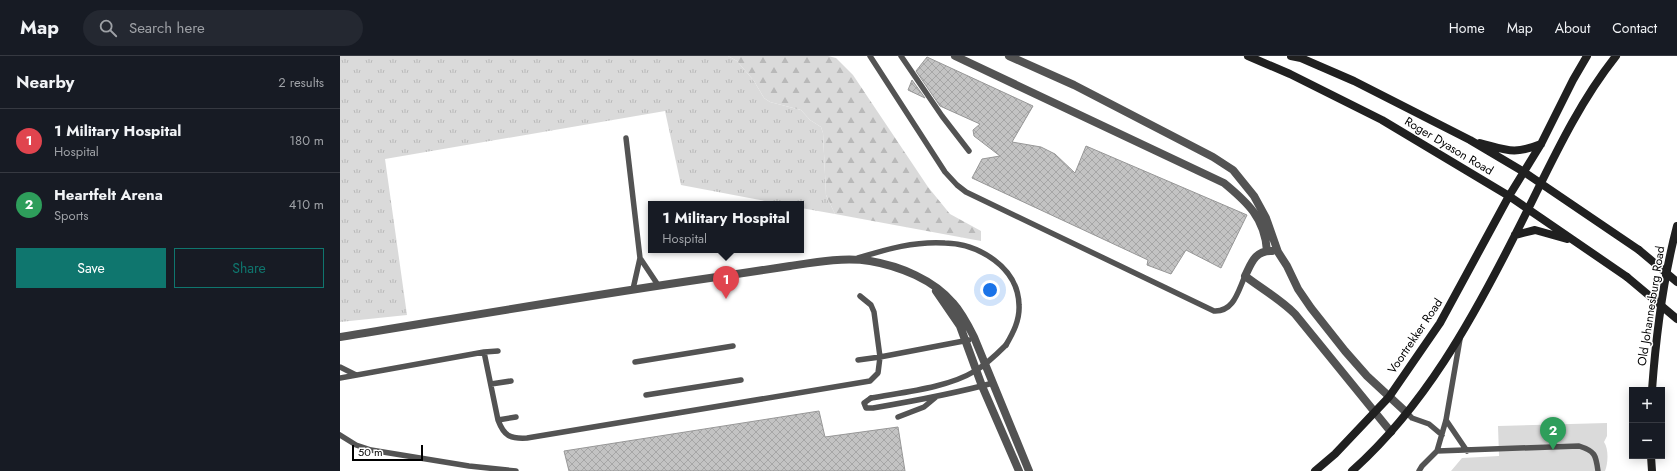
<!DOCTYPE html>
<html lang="en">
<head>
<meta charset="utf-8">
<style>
  :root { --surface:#171b24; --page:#242831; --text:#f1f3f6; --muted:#9ea1a6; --line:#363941; --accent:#0f766e }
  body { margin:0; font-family:Jost,sans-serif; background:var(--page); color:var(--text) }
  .controls { position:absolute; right:12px; bottom:12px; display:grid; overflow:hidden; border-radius:0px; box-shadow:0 2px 10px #0003 }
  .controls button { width:36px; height:36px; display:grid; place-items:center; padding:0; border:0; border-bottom:1px solid var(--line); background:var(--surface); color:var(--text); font:20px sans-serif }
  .scale { position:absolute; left:12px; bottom:10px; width:71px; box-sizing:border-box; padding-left:4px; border:2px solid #000; border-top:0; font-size:11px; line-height:14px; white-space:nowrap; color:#000; -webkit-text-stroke:3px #fff; paint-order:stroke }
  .you { position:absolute; left:650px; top:234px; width:14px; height:14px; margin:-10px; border:3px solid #fff; border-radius:50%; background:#1a73e8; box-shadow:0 0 0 6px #1a73e833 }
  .badge { display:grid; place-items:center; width:26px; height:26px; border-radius:50%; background:var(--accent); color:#fff; font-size:13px; font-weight:700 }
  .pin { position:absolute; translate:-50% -33px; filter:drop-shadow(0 1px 2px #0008) }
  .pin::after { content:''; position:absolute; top:21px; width:14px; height:12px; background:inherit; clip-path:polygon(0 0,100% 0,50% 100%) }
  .popup { position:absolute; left:308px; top:145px; width:156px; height:52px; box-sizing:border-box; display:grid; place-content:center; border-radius:0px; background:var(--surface); filter:drop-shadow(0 1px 3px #0005); font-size:13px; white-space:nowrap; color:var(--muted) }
  .popup b { font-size:15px; color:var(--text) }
  .popup::after { content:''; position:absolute; left:50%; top:100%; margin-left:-8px; border:8px solid transparent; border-top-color:var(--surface) }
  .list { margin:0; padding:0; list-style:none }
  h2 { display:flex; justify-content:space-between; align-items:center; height:52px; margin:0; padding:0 16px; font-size:17px }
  h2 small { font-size:13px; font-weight:400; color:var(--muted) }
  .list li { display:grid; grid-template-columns:26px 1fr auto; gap:12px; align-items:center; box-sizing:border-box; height:64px; padding:0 16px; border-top:1px solid var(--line) }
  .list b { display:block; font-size:15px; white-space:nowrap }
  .list p { margin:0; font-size:13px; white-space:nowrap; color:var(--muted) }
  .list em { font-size:13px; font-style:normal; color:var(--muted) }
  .actions { display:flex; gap:8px; padding:12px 16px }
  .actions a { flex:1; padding:9px 0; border:1px solid var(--accent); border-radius:0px; text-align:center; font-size:14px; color:var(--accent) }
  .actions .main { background:var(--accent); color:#fff }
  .icon { flex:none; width:22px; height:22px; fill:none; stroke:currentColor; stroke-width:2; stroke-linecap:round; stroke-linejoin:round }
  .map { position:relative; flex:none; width:1337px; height:415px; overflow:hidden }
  header { display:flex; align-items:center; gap:24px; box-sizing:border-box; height:56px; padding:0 20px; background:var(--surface); border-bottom:1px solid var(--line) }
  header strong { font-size:19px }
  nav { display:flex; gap:22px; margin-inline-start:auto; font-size:14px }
  .search { width:280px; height:36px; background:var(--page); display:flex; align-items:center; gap:10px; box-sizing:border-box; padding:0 14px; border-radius:22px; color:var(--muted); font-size:15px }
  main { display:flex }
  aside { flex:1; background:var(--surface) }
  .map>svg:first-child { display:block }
  .grass { fill:url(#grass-tufts) }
  .forest { fill:url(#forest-firs) }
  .park { fill:#dadada }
  .building { fill:url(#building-cross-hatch); stroke:#979797 }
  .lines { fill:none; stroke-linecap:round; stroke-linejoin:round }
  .lane { stroke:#535353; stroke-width:5.5 }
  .street { stroke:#535353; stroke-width:8 }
  .secondary { stroke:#202020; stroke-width:8 }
  .lane-bridge { stroke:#535353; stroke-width:5.5 }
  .secondary-bridge { stroke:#202020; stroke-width:8 }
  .labels { text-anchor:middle; stroke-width:3; stroke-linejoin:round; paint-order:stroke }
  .street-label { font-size:12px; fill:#000; stroke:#fff }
</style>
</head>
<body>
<header>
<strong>Map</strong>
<div class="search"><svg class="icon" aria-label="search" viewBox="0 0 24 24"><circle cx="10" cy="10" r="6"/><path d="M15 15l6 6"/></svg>Search here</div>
<nav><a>Home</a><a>Map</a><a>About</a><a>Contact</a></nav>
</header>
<main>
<aside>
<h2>Nearby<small>2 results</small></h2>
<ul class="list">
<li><span class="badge" style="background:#e0444e">1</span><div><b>1 Military Hospital</b><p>Hospital</p></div><em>180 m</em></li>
<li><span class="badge" style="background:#2e9e5b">2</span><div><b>Heartfelt Arena</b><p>Sports</p></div><em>410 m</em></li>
</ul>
<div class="actions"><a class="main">Save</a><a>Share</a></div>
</aside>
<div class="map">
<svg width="1337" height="415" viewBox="0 0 1337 415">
  <defs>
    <pattern id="grass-tufts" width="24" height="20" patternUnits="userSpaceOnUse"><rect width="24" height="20" fill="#dadada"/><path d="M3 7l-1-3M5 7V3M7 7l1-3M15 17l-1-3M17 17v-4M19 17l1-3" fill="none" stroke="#b9b9b9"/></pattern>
    <pattern id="forest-firs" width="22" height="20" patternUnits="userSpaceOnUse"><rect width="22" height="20" fill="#dadada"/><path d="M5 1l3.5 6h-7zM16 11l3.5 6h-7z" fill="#b9b9b9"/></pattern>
    <pattern id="building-cross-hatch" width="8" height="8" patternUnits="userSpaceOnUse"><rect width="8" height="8" fill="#c3c3c3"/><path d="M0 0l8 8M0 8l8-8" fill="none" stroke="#a6a6a6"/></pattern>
  </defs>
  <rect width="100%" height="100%" fill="#fff"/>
  <path class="grass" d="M0,0H388L397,5L414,25L424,42L430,46L461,54L470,64L481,71L483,77L486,139L495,158L461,152V148H441L341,129L325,55L45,103L67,259L0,266Z"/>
  <path class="forest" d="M388,0H488L496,2L513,19L588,131L610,158L641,175V185L495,158L486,139L483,77L481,71L470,64L461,54L430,46L424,42L414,25L397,5Z"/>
  <path class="park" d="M1267,367V380L1264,386C1269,393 1268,408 1265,415H1111L1122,402L1159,400L1158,370Z"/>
  <path class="building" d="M587,1L693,50L672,86L701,91L715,98L735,117L746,90L907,159L881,212L846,194L831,218L807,209L808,204L632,122L642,103L660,100L634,80L633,74L640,68L600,50L576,15Z
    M572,24L585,42L568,34Z
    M479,355L485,381L558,371L565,415H229L224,395Z"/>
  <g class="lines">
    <path class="lane" d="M530,0L605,116L617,129L626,136L874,255C894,256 898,235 905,220
      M561,0L602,60L629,95
      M286,82L300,202L293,233
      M300,202L318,229
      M518,202C547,193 575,185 605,187C639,188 678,211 679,249C680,264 673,277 666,289
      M144,296L158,295
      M518,304L540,301L534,256L531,249L520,240
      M295,306L393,290
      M0,311L16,319
      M0,322L144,296L158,364C164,380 170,383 187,382L530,325L538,317L540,301L629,284
      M151,328L171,325
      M306,339L401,324
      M531,342L524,347L526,352H533C574,345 613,338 653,327
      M1067,357L1072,362L1089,368L1102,379
      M558,361L584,351L596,341
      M158,364L176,361
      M1106,364L1127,395
      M0,379L16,389L31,394L129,410L176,415
      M1097,395L1239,390C1255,395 1256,399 1258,415
      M1079,415L1082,410L1097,395L1106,364L1120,283"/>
    <path class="street" d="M615,0L884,127C907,146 925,162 927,195
      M669,0L734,29L873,101L893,114L914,140L926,162L938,196L947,210L958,233L971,252L1005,295L1027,320L1067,357
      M932,195C915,194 911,208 905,220C922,233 940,243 955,258L1051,376
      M596,235L620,270L642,330L679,415
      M0,281C123,261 246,240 370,222C397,218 423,214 450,210C476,206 504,201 530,205C560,210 594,224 613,247C622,257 628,269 634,281L689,415"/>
    <path class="secondary" d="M908,0L950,18L1042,64L1169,140L1287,221
      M951,0L961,2L1014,25L1130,84L1184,116L1299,194
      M1140,87C1167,94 1174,99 1201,88
      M1175,179L1195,174L1227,183
      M1312,334C1316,279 1323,223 1337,170
      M1311,400L1312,415
      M975,415L995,398L1049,341L1100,267L1169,140L1201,88L1233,24L1247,0
      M1012,415C1084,351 1132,264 1175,179C1206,119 1233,54 1276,0"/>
    <path class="lane-bridge" d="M531,342C564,336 607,332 635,315C647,308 657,298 666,289"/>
    <path class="secondary-bridge" d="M1299,194L1337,226
      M1287,221L1337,263"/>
  </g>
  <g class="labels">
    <g class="street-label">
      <text transform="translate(1109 90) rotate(31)" y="4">Roger Dyason Road</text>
      <text transform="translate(1311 250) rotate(-81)" y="4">Old Johannesburg Road</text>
      <text transform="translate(1075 280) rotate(-56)" y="4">Voortrekker Road</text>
    </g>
  </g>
</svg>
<div class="controls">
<button>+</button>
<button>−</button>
</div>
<div class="scale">50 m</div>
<div class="you"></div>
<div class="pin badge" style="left:386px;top:243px;background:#e0444e">1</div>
<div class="popup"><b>1 Military Hospital</b>Hospital</div>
<div class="pin badge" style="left:1213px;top:394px;background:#2e9e5b">2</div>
</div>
</main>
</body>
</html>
